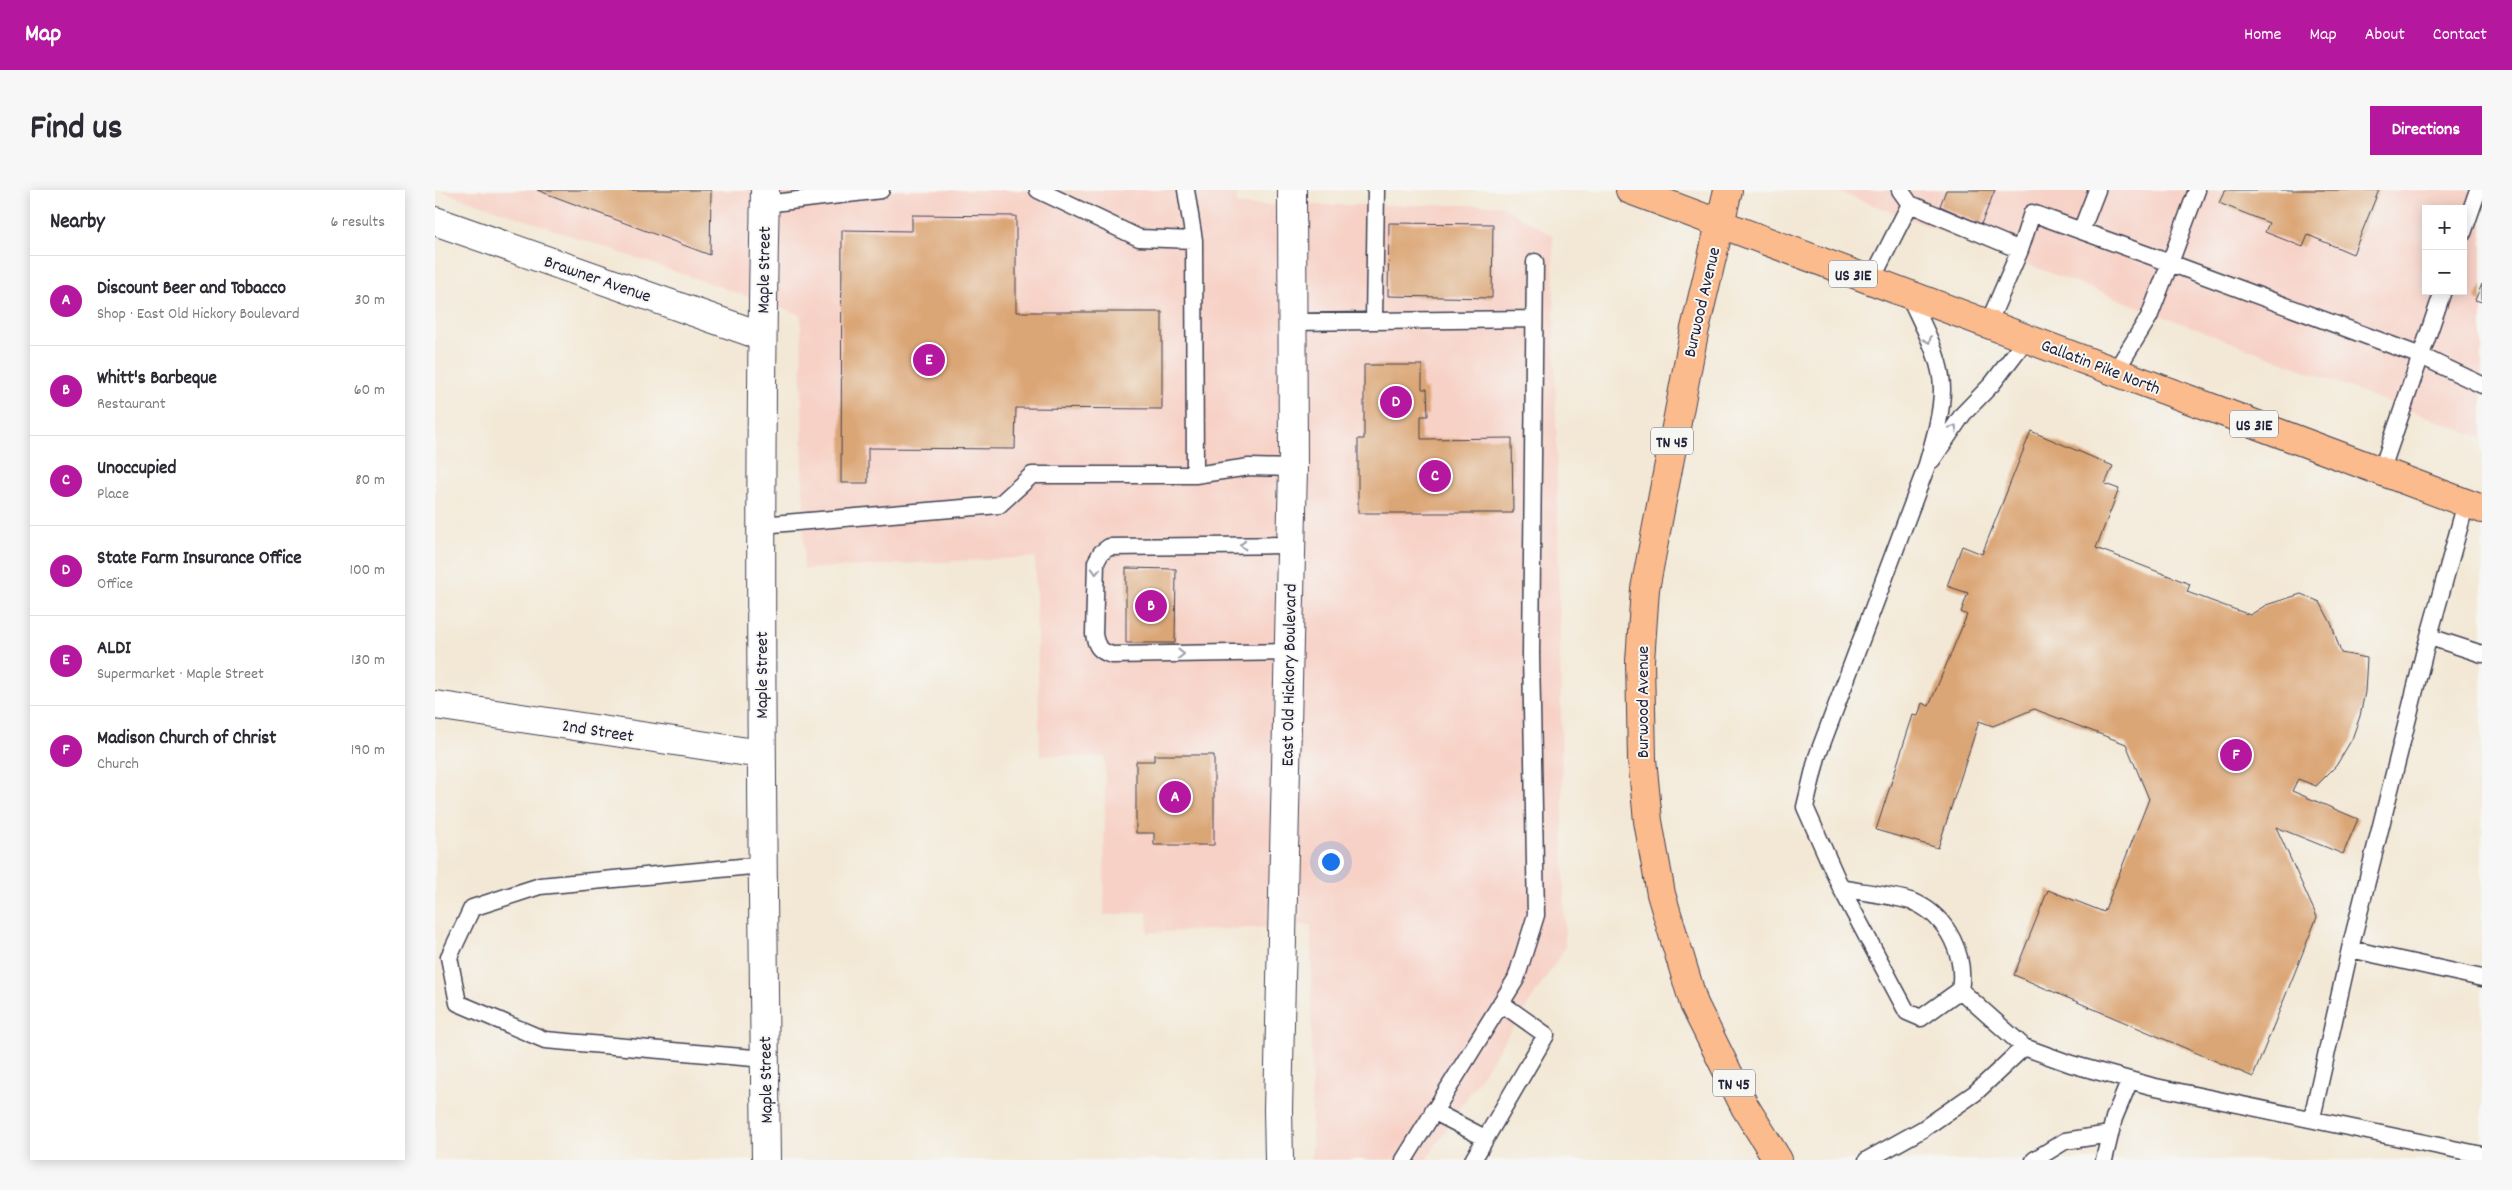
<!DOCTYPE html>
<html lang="en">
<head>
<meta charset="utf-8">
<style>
  :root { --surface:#fff; --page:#f7f7f7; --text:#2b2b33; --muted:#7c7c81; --line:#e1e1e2; --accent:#b5179e }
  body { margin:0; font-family:Dekko,sans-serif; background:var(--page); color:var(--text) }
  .controls { position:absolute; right:15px; top:15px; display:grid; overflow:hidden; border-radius:0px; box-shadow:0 2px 12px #0003 }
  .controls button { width:45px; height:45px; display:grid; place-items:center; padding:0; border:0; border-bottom:1px solid var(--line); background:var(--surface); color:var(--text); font:25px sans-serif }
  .you { position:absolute; left:895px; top:671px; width:18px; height:18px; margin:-12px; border:4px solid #fff; border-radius:50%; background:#1a73e8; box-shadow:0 0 0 8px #1a73e833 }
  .badge { display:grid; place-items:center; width:32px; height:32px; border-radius:50%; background:var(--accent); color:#fff; font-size:16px; font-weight:700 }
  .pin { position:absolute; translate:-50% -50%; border:2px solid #fff; box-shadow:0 1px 5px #0006 }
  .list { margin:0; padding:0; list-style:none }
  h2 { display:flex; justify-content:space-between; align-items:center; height:65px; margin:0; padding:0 20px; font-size:21px }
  h2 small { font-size:16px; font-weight:400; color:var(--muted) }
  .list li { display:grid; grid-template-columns:32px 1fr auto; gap:15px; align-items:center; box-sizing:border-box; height:90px; padding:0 20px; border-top:1px solid var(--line) }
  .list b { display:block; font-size:19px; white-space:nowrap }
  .list p { margin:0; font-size:16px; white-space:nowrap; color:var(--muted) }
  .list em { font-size:16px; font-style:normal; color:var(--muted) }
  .map { position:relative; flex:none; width:2047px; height:970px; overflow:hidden; border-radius:0px }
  header { display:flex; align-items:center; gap:30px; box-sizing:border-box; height:70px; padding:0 25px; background:var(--accent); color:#fff }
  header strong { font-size:24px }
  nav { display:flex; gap:28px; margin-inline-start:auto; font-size:18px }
  .intro { display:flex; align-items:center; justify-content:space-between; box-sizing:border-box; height:120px; padding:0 30px }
  h1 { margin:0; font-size:35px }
  .button { padding:12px 22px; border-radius:0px; background:var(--accent); color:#fff; font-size:18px; font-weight:700 }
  main { display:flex; gap:30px; padding:0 30px }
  aside { flex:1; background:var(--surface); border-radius:0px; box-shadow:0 2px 12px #0003 }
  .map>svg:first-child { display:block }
  .built { fill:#f7d1c6; fill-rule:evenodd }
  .building { fill:#dba676 }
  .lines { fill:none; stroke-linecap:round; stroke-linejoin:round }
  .service-casing { stroke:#414052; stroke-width:19 }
  .minor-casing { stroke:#414052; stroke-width:30 }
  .tertiary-casing { stroke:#414052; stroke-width:30 }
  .primary-casing { stroke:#414052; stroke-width:30 }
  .service { stroke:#fff; stroke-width:16 }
  .minor { stroke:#fff; stroke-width:28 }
  .tertiary { stroke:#fff; stroke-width:28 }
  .primary { stroke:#fbbb8d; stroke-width:28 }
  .oneway { stroke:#9c9ca7 }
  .labels { text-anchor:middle; stroke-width:4; stroke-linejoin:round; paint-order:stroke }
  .shield { fill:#f6f6f2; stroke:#626272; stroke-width:1 }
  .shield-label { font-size:16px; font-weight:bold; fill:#22223b }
  .street-label { font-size:18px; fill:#22223b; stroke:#f6f6f2 }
</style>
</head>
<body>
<header>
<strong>Map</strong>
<nav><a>Home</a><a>Map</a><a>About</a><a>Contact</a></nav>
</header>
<div class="intro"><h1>Find us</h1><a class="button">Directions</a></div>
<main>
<aside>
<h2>Nearby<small>6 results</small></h2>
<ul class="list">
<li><span class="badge">A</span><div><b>Discount Beer and Tobacco</b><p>Shop · East Old Hickory Boulevard</p></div><em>30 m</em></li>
<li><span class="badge">B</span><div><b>Whitt's Barbeque</b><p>Restaurant</p></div><em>60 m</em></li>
<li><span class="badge">C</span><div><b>Unoccupied</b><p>Place</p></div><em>80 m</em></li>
<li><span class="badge">D</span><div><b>State Farm Insurance Office</b><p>Office</p></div><em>100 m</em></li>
<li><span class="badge">E</span><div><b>ALDI</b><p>Supermarket · Maple Street</p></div><em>130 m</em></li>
<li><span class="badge">F</span><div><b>Madison Church of Christ</b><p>Church</p></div><em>190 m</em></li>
</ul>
</aside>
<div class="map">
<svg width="2047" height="970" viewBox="0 0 2047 970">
  <rect width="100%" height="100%" fill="#f6f6f2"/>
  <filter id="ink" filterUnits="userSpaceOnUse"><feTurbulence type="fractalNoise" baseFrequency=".02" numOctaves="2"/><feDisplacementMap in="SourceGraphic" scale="10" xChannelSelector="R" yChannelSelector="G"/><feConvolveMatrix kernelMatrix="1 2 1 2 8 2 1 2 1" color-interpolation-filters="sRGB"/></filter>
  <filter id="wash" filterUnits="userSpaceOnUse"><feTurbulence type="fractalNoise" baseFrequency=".0096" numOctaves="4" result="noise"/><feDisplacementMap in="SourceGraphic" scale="20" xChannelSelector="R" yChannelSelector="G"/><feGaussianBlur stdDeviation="1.12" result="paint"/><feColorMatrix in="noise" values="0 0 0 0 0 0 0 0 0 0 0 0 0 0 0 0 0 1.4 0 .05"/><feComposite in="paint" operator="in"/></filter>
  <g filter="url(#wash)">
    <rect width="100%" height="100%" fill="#f3e8d5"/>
    <path class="built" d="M4,0H802V15H1065L1118,46L1130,758L991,970H877L876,735L713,743L712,722L669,725L670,567L605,565L600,367L369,379L366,125Z
      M1399,0H2047V248L1673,105ZM1991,19H2028V101H1991Z"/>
    <g id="blocks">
      <path class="building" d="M102,0H276L275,65Z
        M1511,0H1560L1546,34L1505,16Z
        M1790,0H1944L1918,64L1873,45L1868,57L1830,42L1834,33L1784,13Z
        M477,25L581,26V122H727V219L581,218L580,259L433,258V293H406L407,40L477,41Z
        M954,33L1058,34L1057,108L953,106Z
        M2047,94V112L2040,110Z
        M929,175H987V199H992L993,226H986V249L1077,248L1078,323H923V249H929Z
        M1596,241L1678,276L1670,294L1684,299L1661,358L1755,394L1752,402L1815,425L1831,415L1866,404L1885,412L1897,435L1906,463L1932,468L1930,502L1925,526L1917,549L1901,576L1881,596L1863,589L1857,601L1923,629L1908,664L1841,637L1882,727L1818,887L1579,785L1613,700L1669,722L1714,609L1691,554L1599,519L1558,536L1544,531L1503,658L1441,640L1478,525L1483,526L1487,513L1494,516L1532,425L1526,422L1533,403L1512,396L1527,356L1547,364Z
        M691,378L741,379L740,453H691Z
        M719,565H779V655H719V643H701V571H719Z"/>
    </g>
  </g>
  <g filter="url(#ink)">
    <use href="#blocks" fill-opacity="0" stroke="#414052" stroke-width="1"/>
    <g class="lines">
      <g class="service-casing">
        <path id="service" d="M603,0L704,48L759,50
          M751,0L759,50L760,285
          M1465,0L1475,14L1585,60
          M1762,0L1735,73L1986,166L2047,195
          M330,14L446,0
          M1646,41L1662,0
          M2028,43L2043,0
          M1436,91L1475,14
          M1474,105C1486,133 1507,167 1507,199C1507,225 1498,253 1491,278L1382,567L1370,617L1406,698L1472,822L1486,828L1525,800L1589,857
          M939,131L941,0
          M857,132L1099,129
          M1553,134L1585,60L1597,23L1735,73L1714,127L1680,182
          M1497,270L1528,224L1557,194L1592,148
          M1946,282L2008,101
          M326,335L564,315L597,285H760L814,277L858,278
          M1995,447L2047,464
          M854,462L677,465C665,461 661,457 659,444L661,372L666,363L674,357L856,355
          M327,675L105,696L37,718L14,767L23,813L110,850L330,869
          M1406,698C1425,702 1465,706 1481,713C1513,728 1531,766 1525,800
          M1915,759L1989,464L2031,313
          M998,921L1050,948
          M1877,928L1915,759L2047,788
          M969,970L1081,789L1101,725L1096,464L1100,72
          M1038,970L1111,845L1066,813
          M1432,970L1488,939L1540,903L1589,857L1636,874L1716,896L2047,965
          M1599,970L1630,951L1675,944
          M1669,970L1679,928L1695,890"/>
      </g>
      <g class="minor-casing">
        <path id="minor" d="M330,0C323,323 327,647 331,970
          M0,31L327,146
          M0,515L326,564"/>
      </g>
      <g class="tertiary-casing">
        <path id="tertiary" d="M844,970L843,919L858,278L857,0"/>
      </g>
      <g class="primary-casing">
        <path id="primary" d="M1195,0L2047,319
          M1293,0L1259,143L1210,399L1205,471L1207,569L1213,631L1226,704L1259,814L1310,917L1343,970"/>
      </g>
      <use href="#service" class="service"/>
      <use href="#minor" class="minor"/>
      <use href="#tertiary" class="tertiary"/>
      <use href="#primary" class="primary"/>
    </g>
    <defs><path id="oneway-chevron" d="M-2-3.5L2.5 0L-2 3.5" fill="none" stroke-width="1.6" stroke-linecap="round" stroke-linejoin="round" transform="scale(1.25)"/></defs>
    <g class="oneway">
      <use href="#oneway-chevron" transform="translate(1493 150) rotate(67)"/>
      <use href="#oneway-chevron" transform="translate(1519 238) rotate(-58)"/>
      <use href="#oneway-chevron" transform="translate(808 355) rotate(180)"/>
      <use href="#oneway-chevron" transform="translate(661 381) rotate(92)"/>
      <use href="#oneway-chevron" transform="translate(746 464) rotate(-1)"/>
    </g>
  </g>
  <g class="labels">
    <g class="shield">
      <rect x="1394" y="70.5" width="48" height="27" rx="4"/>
      <rect x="1795" y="220.5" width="48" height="27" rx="4"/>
      <rect x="1216" y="237.5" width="42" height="27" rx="4"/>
      <rect x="1278" y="879.5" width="42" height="27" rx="4"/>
    </g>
    <g class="shield-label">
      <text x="1418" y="90">US 31E</text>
      <text x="1819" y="240">US 31E</text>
      <text x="1237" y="257">TN 45</text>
      <text x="1299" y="899">TN 45</text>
    </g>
    <g class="street-label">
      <text transform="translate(328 80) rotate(-89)" y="6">Maple Street</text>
      <text transform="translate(163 88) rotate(19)" y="6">Brawner Avenue</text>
      <text transform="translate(1266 112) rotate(-77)" y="6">Burwood Avenue</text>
      <text transform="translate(1666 176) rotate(21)" y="6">Gallatin Pike North</text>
      <text transform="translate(326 485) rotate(-90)" y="6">Maple Street</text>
      <text transform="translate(853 485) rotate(-89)" y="6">East Old Hickory Boulevard</text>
      <text transform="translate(1207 512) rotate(-90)" y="6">Burwood Avenue</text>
      <text transform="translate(163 540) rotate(9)" y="6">2nd Street</text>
      <text transform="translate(330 890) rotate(-91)" y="6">Maple Street</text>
    </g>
  </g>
</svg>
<div class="controls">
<button>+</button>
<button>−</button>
</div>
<div class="you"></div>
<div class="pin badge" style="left:740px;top:607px">A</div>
<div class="pin badge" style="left:716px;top:416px">B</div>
<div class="pin badge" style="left:1000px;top:286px">C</div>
<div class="pin badge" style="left:961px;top:212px">D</div>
<div class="pin badge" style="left:494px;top:170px">E</div>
<div class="pin badge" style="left:1801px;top:565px">F</div>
</div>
</main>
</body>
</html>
